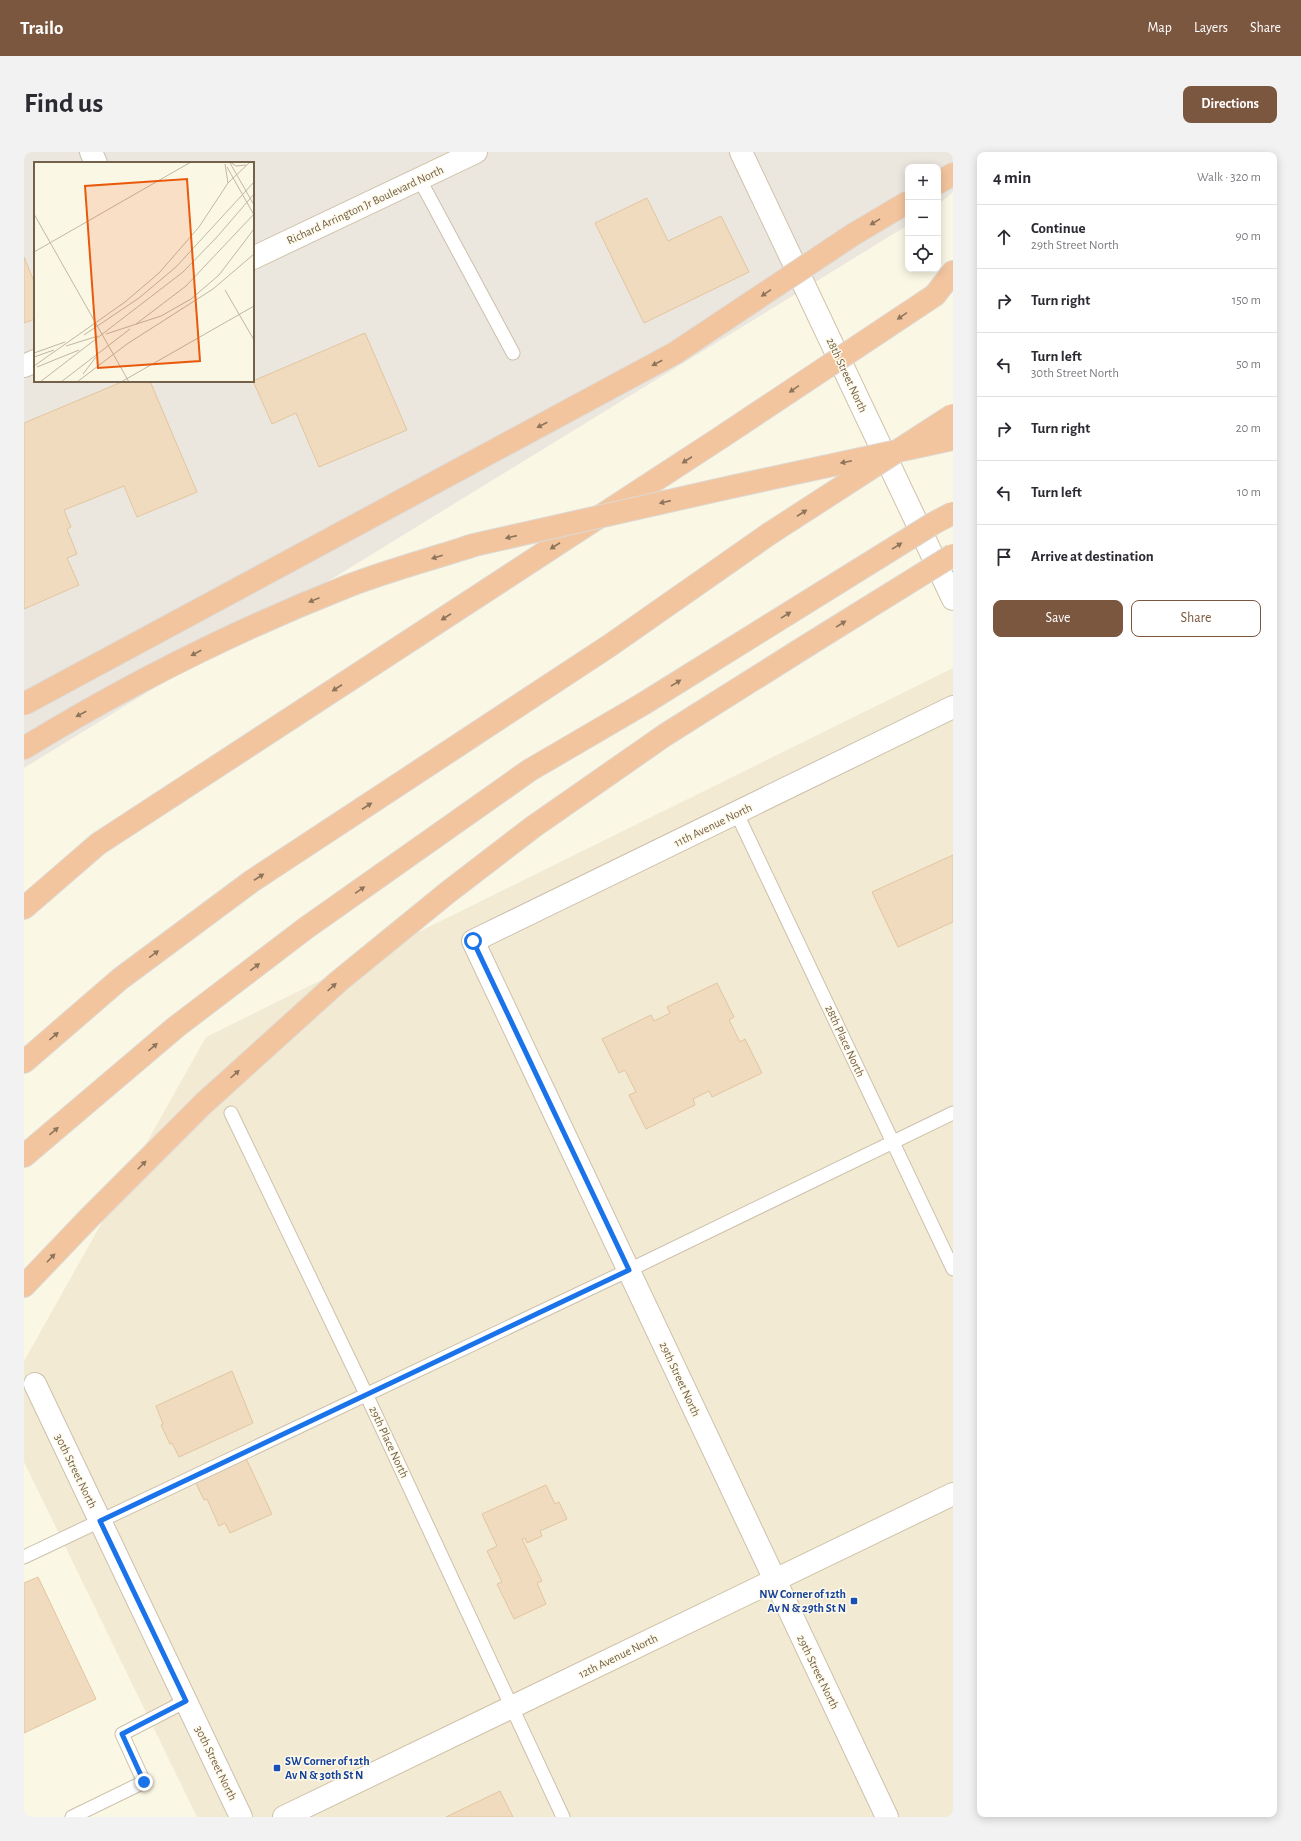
<!DOCTYPE html>
<html lang="en">
<head>
<meta charset="utf-8">
<style>
  :root { --surface:#fff; --page:#f2f2f3; --text:#2b2b33; --muted:#7c7c81; --line:#e1e1e2; --accent:#7c5740 }
  body { margin:0; font-family:"Alegreya Sans",sans-serif; background:var(--page); color:var(--text) }
  .controls { position:absolute; right:12px; top:12px; display:grid; overflow:hidden; border-radius:8px; box-shadow:0 2px 10px #0003 }
  .controls button { width:36px; height:36px; display:grid; place-items:center; padding:0; border:0; border-bottom:1px solid var(--line); background:var(--surface); color:var(--text); font:20px sans-serif }
  .stop { position:absolute; width:12px; height:12px; margin:-9px; border:3px solid #1a73e8; border-radius:50%; background:#fff }
  .stop.end { background:#1a73e8; border-color:#fff; box-shadow:0 1px 4px #0008 }
  .list { margin:0; padding:0; list-style:none }
  h2 { display:flex; justify-content:space-between; align-items:center; height:52px; margin:0; padding:0 16px; font-size:17px }
  h2 small { font-size:13px; font-weight:400; color:var(--muted) }
  .list li { display:grid; grid-template-columns:26px 1fr auto; gap:12px; align-items:center; box-sizing:border-box; height:64px; padding:0 16px; border-top:1px solid var(--line) }
  .list b { display:block; font-size:15px; white-space:nowrap }
  .list p { margin:0; font-size:13px; white-space:nowrap; color:var(--muted) }
  .list em { font-size:13px; font-style:normal; color:var(--muted) }
  .actions { display:flex; gap:8px; padding:12px 16px }
  .actions a { flex:1; padding:9px 0; border:1px solid var(--accent); border-radius:8px; text-align:center; font-size:14px; color:var(--accent) }
  .actions .main { background:var(--accent); color:#fff }
  .icon { flex:none; width:22px; height:22px; fill:none; stroke:currentColor; stroke-width:2; stroke-linecap:round; stroke-linejoin:round }
  .map { position:relative; flex:none; width:929px; height:1665px; overflow:hidden; border-radius:8px }
  header { display:flex; align-items:center; gap:24px; box-sizing:border-box; height:56px; padding:0 20px; background:var(--accent); color:#fff }
  header strong { font-size:19px }
  nav { display:flex; gap:22px; margin-inline-start:auto; font-size:14px }
  .intro { display:flex; align-items:center; justify-content:space-between; box-sizing:border-box; height:96px; padding:0 24px }
  h1 { margin:0; font-size:28px }
  .button { padding:10px 18px; border-radius:8px; background:var(--accent); color:#fff; font-size:14px; font-weight:700 }
  main { display:flex; gap:24px; padding:0 24px }
  aside { flex:1; background:var(--surface); border-radius:8px; box-shadow:0 2px 10px #0003 }
  .map>svg:first-child { display:block }
  .residential { fill:#f3ead3 }
  .industrial { fill:#ebe7df; fill-rule:evenodd }
  .building { fill:#f0dbbe; stroke:#e2c59f }
  .lines { fill:none; stroke-linecap:round; stroke-linejoin:round }
  .lane-casing { stroke:#ccc0ac; stroke-width:15 }
  .street-casing { stroke:#ccc0ac; stroke-width:24 }
  .secondary-casing { stroke:#cfc2a9; stroke-width:24 }
  .highway-casing { stroke:#ddd9d4; stroke-width:24 }
  .lane { stroke:#fff; stroke-width:13 }
  .street { stroke:#fff; stroke-width:22 }
  .secondary { stroke:#fff; stroke-width:22 }
  .highway { stroke:#f3c59e; stroke-width:22 }
  .highway-bridge-casing { stroke:#ddd9d4; stroke-width:24; stroke-linecap:butt }
  .highway-bridge { stroke:#f3c59e; stroke-width:22 }
  .oneway { fill:#8d755c }
  .route { stroke:#1a73e8; stroke-width:5 }
  .transit-dot { fill:#1a4fb4; stroke:#fefaeb; stroke-width:1.5 }
  .labels { text-anchor:middle; stroke-width:3; stroke-linejoin:round; paint-order:stroke }
  .street-label { font-size:12px; fill:#73614b; stroke:#fefaeb }
  .transit-label { font-size:12px; font-weight:bold; fill:#164399; stroke:#fefaeb; text-anchor:end }
  .inset-road { fill:none; stroke:#c1b6a2; stroke-width:1 }
  .view { fill:#e8590c; fill-opacity:0.15; stroke:#e8590c; stroke-width:2 }
  .inset-edge { fill:none; stroke:#73614b; stroke-width:2 }
</style>
</head>
<body>
<header>
<strong>Trailo</strong>
<nav><a>Map</a><a>Layers</a><a>Share</a></nav>
</header>
<div class="intro"><h1>Find us</h1><a class="button">Directions</a></div>
<main>
<div class="map">
<svg width="929" height="1665" viewBox="0 0 929 1665">
  <rect width="100%" height="100%" fill="#fbf7e5"/>
  <path class="residential" d="M929,516V1665H173L0,1310V1209L182,885Z"/>
  <path class="industrial" d="M0,0H929V40L914,53V15H884V73L0,616ZM11,11H229V229H11Z"/>
  <path class="building" d="M623,46L644,89L697,64L725,120L620,171L571,71Z
    M0,105L11,132V167L0,171Z
    M341,181L383,278L295,315L272,261L248,272L229,229Z
    M100,229H126L173,340L113,365L100,334L40,358L47,375L43,377L53,402L43,406L55,433L0,457V271Z
    M929,703V770L874,795L848,740Z
    M693,831L710,865L705,868L716,890L721,887L738,921L688,945L685,939L669,947L671,953L622,977L605,943L612,940L601,918L595,921L578,887L627,863L630,869L646,861L643,855Z
    M208,1219L229,1271L155,1305L148,1291L146,1292L137,1273L139,1272L132,1254Z
    M220,1302L248,1362L206,1381L201,1371L195,1374L183,1347L180,1348L170,1327Z
    M522,1333L531,1352L535,1350L543,1367L516,1379L518,1384L503,1391L501,1386L498,1387L518,1429L513,1431L522,1452L490,1467L473,1432L478,1430L463,1399L473,1394L458,1362Z
    M14,1425L72,1547L0,1581V1431Z
    M476,1639L489,1665H422Z"/>
  <g class="lines">
    <g class="lane-casing">
      <path id="lane" d="M396,28L489,201
        M713,662L929,1117
        M207,961L342,1242L539,1665
        M0,1405L605,1118L929,961
        M48,1665L120,1630L98,1582L162,1549"/>
    </g>
    <g class="street-casing">
      <path id="street" d="M67,0L72,11
        M11,1232L217,1665
        M863,1665L449,789L929,555"/>
    </g>
    <g class="secondary-casing">
      <path id="secondary" d="M717,0L929,447
        M229,106L452,0
        M0,214L11,209
        M260,1665L929,1342"/>
    </g>
    <g class="highway-casing">
      <path id="highway" d="M914,31L929,22
        M911,143L929,120
        M0,596C103,533 212,478 324,434C365,418 408,407 450,393
        M0,756L74,692L696,286
        M0,910L96,827L228,729L585,494L745,382
        M0,1004L152,875L282,776L506,618L619,552
        M0,1134L65,1066L179,952L315,829L423,741L509,675L641,583L784,493"/>
    </g>
    <use href="#lane" class="lane"/>
    <use href="#street" class="street"/>
    <use href="#secondary" class="secondary"/>
    <use href="#highway" class="highway"/>
    <g class="highway-bridge-casing">
      <path id="highway-bridge" d="M696,286L911,143
        M745,382L929,263
        M450,393L707,335L929,287
        M784,493L929,403
        M0,552L651,201L830,82L884,50
        M619,552L910,371L929,361"/>
    </g>
    <use href="#highway-bridge" class="highway-bridge"/>
  </g>
  <defs><path id="oneway-solid" d="M-6-.8H1V-3.2L6.5 0L1 3.2V.8H-6Z"/></defs>
  <g class="oneway">
    <use href="#oneway-solid" transform="translate(851 70) rotate(149)"/>
    <use href="#oneway-solid" transform="translate(742 141) rotate(146)"/>
    <use href="#oneway-solid" transform="translate(878 164) rotate(146)"/>
    <use href="#oneway-solid" transform="translate(633 211) rotate(152)"/>
    <use href="#oneway-solid" transform="translate(770 237) rotate(146)"/>
    <use href="#oneway-solid" transform="translate(518 273) rotate(152)"/>
    <use href="#oneway-solid" transform="translate(663 308) rotate(147)"/>
    <use href="#oneway-solid" transform="translate(822 310) rotate(168)"/>
    <use href="#oneway-solid" transform="translate(641 350) rotate(167)"/>
    <use href="#oneway-solid" transform="translate(778 361) rotate(-33)"/>
    <use href="#oneway-solid" transform="translate(487 385) rotate(167)"/>
    <use href="#oneway-solid" transform="translate(531 394) rotate(147)"/>
    <use href="#oneway-solid" transform="translate(873 394) rotate(-32)"/>
    <use href="#oneway-solid" transform="translate(413 405) rotate(162)"/>
    <use href="#oneway-solid" transform="translate(290 448) rotate(158)"/>
    <use href="#oneway-solid" transform="translate(762 463) rotate(-32)"/>
    <use href="#oneway-solid" transform="translate(422 465) rotate(147)"/>
    <use href="#oneway-solid" transform="translate(817 472) rotate(-32)"/>
    <use href="#oneway-solid" transform="translate(172 501) rotate(152)"/>
    <use href="#oneway-solid" transform="translate(652 531) rotate(-32)"/>
    <use href="#oneway-solid" transform="translate(313 536) rotate(147)"/>
    <use href="#oneway-solid" transform="translate(57 562) rotate(152)"/>
    <use href="#oneway-solid" transform="translate(343 654) rotate(-33)"/>
    <use href="#oneway-solid" transform="translate(235 725) rotate(-33)"/>
    <use href="#oneway-solid" transform="translate(336 738) rotate(-35)"/>
    <use href="#oneway-solid" transform="translate(130 802) rotate(-36)"/>
    <use href="#oneway-solid" transform="translate(231 815) rotate(-37)"/>
    <use href="#oneway-solid" transform="translate(308 835) rotate(-42)"/>
    <use href="#oneway-solid" transform="translate(30 884) rotate(-41)"/>
    <use href="#oneway-solid" transform="translate(129 895) rotate(-40)"/>
    <use href="#oneway-solid" transform="translate(211 922) rotate(-42)"/>
    <use href="#oneway-solid" transform="translate(30 979) rotate(-40)"/>
    <use href="#oneway-solid" transform="translate(118 1013) rotate(-45)"/>
    <use href="#oneway-solid" transform="translate(27 1106) rotate(-46)"/>
  </g>
  <g class="lines">
    <path class="route" d="M120,1630L98,1582L162,1549L76,1369L605,1118L449,789"/>
  </g>
  <g class="transit-dot">
    <rect x="826" y="1445" width="8" height="8" rx="2"/>
    <rect x="249" y="1612" width="8" height="8" rx="2"/>
  </g>
  <g class="labels">
    <g class="street-label">
      <text transform="translate(341 53) rotate(-25)" y="4">Richard Arrington Jr Boulevard North</text>
      <text transform="translate(823 223) rotate(65)" y="4">28th Street North</text>
      <text transform="translate(689 673) rotate(-26)" y="4">11th Avenue North</text>
      <text transform="translate(821 889) rotate(65)" y="4">28th Place North</text>
      <text transform="translate(656 1227) rotate(65)" y="4">29th Street North</text>
      <text transform="translate(365 1290) rotate(65)" y="4">29th Place North</text>
      <text transform="translate(52 1319) rotate(64)" y="4">30th Street North</text>
      <text transform="translate(594 1504) rotate(-26)" y="4">12th Avenue North</text>
      <text transform="translate(794 1520) rotate(64)" y="4">29th Street North</text>
      <text transform="translate(192 1611) rotate(64)" y="4">30th Street North</text>
    </g>
    <g class="transit-label">
      <text x="822" y="1446">NW Corner of 12th<tspan x="822" dy="14">Av N &amp; 29th St N</tspan></text>
      <text x="261" y="1613" text-anchor="start">SW Corner of 12th<tspan x="261" dy="14">Av N &amp; 30th St N</tspan></text>
    </g>
  </g>
  <g transform="translate(10 10)">
    <rect width="220" height="220" fill="#fbf7e5"/>
    <path class="inset-road" d="M196,0L202,4L212,3M196,1L220,43M191,2L194,21M193,5L220,53M0,52L95,220M0,90L157,0M191,128L220,178M102,162L152,124L220,52M72,172L127,154L157,137L185,113L220,67M50,173L105,136L142,105L220,20M32,184L64,174M0,191L31,180M0,195L20,188M0,204L91,140L125,111L165,65L194,21L216,0M3,205L45,188M49,212L62,195M6,220L149,110L183,75L220,32M27,220L96,167M43,220L93,182L179,127L220,92M87,220L220,144"/>
    <path class="view" d="M153,17L166,199L64,206L51,24Z"/>
    <rect width="220" height="220" class="inset-edge"/>
  </g>
</svg>
<div class="controls">
<button>+</button>
<button>−</button>
<button><svg class="icon" aria-label="locate" viewBox="0 0 24 24"><circle cx="12" cy="12" r="6"/><path d="M12 2v4M12 18v4M2 12h4M18 12h4"/></svg></button>
</div>
<div class="stop" style="left:449px;top:789px"></div>
<div class="stop end" style="left:120px;top:1630px"></div>
</div>
<aside>
<h2>4 min<small>Walk · 320 m</small></h2>
<ul class="list">
<li><svg class="icon" aria-label="ahead" viewBox="0 0 24 24"><path d="M12 20V5M6 11l6-6 6 6"/></svg><div><b>Continue</b><p>29th Street North</p></div><em>90 m</em></li>
<li><svg class="icon" aria-label="right" viewBox="0 0 24 24"><path d="M7 20v-9h11M14 6l5 5-5 5"/></svg><div><b>Turn right</b></div><em>150 m</em></li>
<li><svg class="icon" aria-label="left" viewBox="0 0 24 24"><path d="M17 20v-9H6M10 6l-5 5 5 5"/></svg><div><b>Turn left</b><p>30th Street North</p></div><em>50 m</em></li>
<li><svg class="icon" aria-label="right" viewBox="0 0 24 24"><path d="M7 20v-9h11M14 6l5 5-5 5"/></svg><div><b>Turn right</b></div><em>20 m</em></li>
<li><svg class="icon" aria-label="left" viewBox="0 0 24 24"><path d="M17 20v-9H6M10 6l-5 5 5 5"/></svg><div><b>Turn left</b></div><em>10 m</em></li>
<li><svg class="icon" aria-label="arrive" viewBox="0 0 24 24"><path d="M6 21V4h12l-3 4 3 4H6"/></svg><div><b>Arrive at destination</b></div></li>
</ul>
<div class="actions"><a class="main">Save</a><a>Share</a></div>
</aside>
</main>
</body>
</html>
